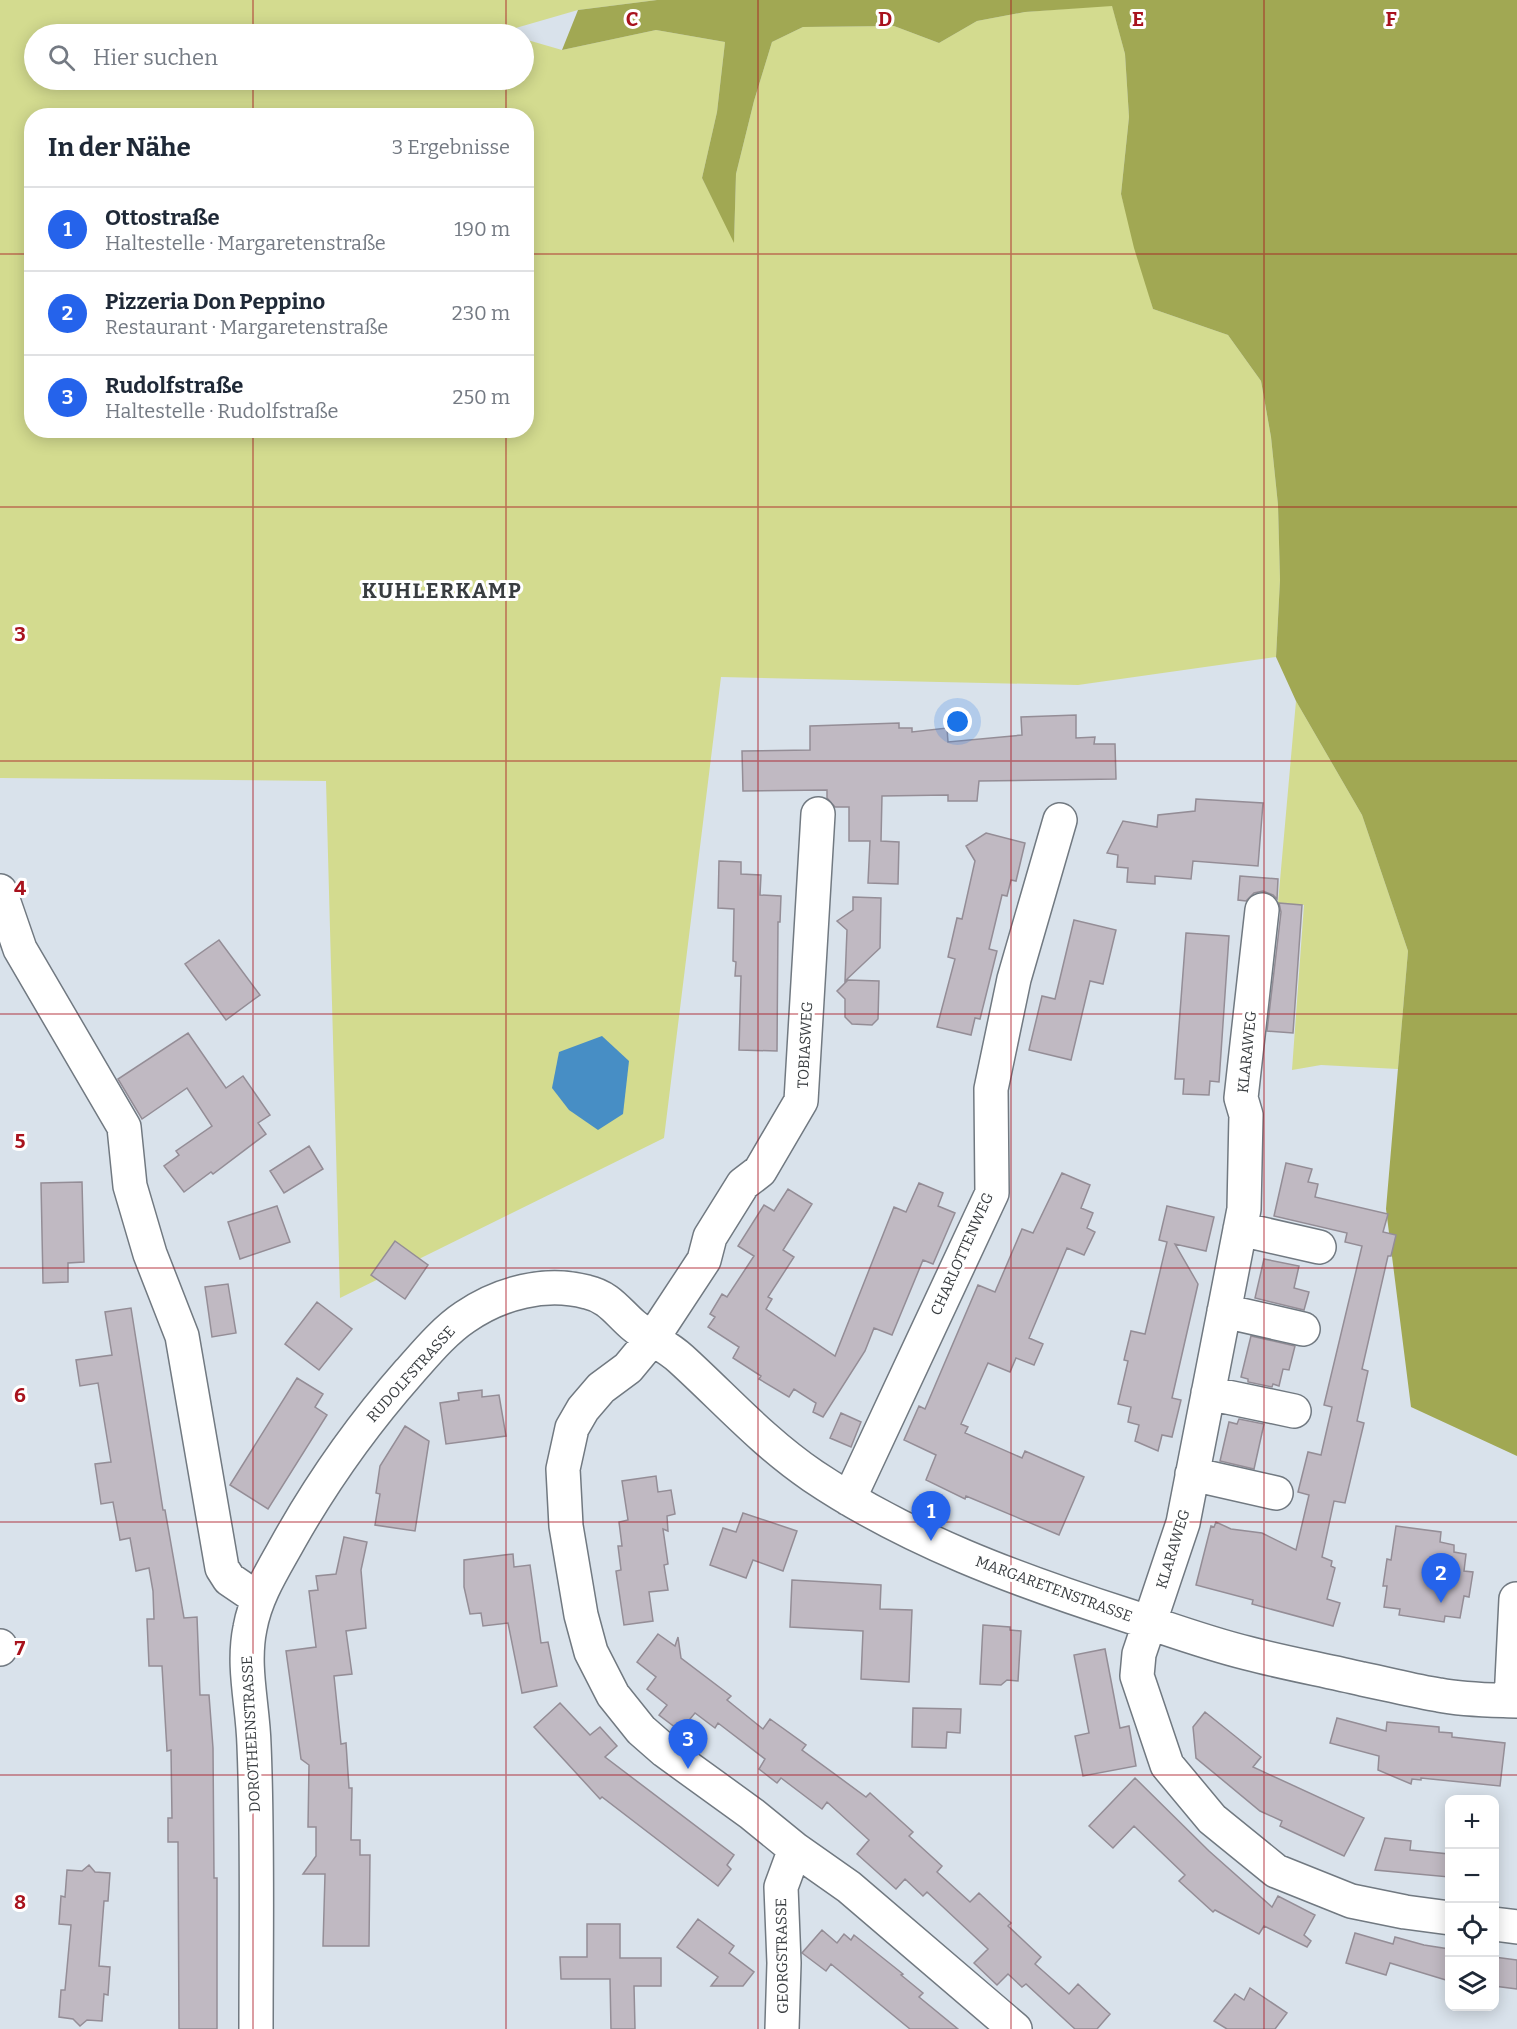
<!DOCTYPE html>
<html lang="de">
<head>
<meta charset="utf-8">
<style>
  :root { --surface:#fff; --page:#f6f6f7; --text:#1f2937; --muted:#747a83; --line:#e0e1e3; --accent:#2563eb }
  body { margin:0; font-family:Bitter,serif; background:var(--page); color:var(--text) }
  .controls { position:absolute; right:18px; bottom:18px; display:grid; overflow:hidden; border-radius:12px; box-shadow:0 3px 15px #0003 }
  .controls button { width:54px; height:54px; display:grid; place-items:center; padding:0; border:0; border-bottom:2px solid var(--line); background:var(--surface); color:var(--text); font:30px sans-serif }
  .you { position:absolute; left:958px; top:722px; width:21px; height:21px; margin:-15px; border:4px solid #fff; border-radius:50%; background:#1a73e8; box-shadow:0 0 0 9px #1a73e833 }
  .badge { display:grid; place-items:center; width:39px; height:39px; border-radius:50%; background:var(--accent); color:#fff; font-size:20px; font-weight:700 }
  .pin { position:absolute; translate:-50% -50px; filter:drop-shadow(0 2px 3px #0008) }
  .pin::after { content:''; position:absolute; top:32px; width:21px; height:18px; background:inherit; clip-path:polygon(0 0,100% 0,50% 100%) }
  .list { margin:0; padding:0; list-style:none }
  h2 { display:flex; justify-content:space-between; align-items:center; height:78px; margin:0; padding:0 24px; font-size:26px }
  h2 small { font-size:20px; font-weight:400; color:var(--muted) }
  .list li { display:grid; grid-template-columns:39px 1fr auto; gap:18px; align-items:center; box-sizing:border-box; height:84px; padding:0 24px; border-top:2px solid var(--line) }
  .list b { display:block; font-size:22px; white-space:nowrap }
  .list p { margin:0; font-size:20px; white-space:nowrap; color:var(--muted) }
  .list em { font-size:20px; font-style:normal; color:var(--muted) }
  .icon { flex:none; width:33px; height:33px; fill:none; stroke:currentColor; stroke-width:2; stroke-linecap:round; stroke-linejoin:round }
  .map { position:relative; flex:none; width:1517px; height:2029px; overflow:hidden }
  .search { position:absolute; background:var(--surface); box-shadow:0 3px 15px #0003; left:24px; top:24px; width:510px; height:66px; display:flex; align-items:center; gap:15px; box-sizing:border-box; padding:0 21px; border-radius:33px; color:var(--muted); font-size:22px }
  .panel { position:absolute; background:var(--surface); box-shadow:0 3px 15px #0003; left:24px; top:108px; width:510px; height:330px; border-radius:24px }
  .map>svg:first-child { display:block }
  .green { fill:#d3db8f; fill-rule:evenodd }
  .forest { fill:#a1a853 }
  .water { fill:#478ec5 }
  .building { fill:#c0b9c2; stroke:#948d96; stroke-width:1.5 }
  .lines { fill:none; stroke-linecap:round; stroke-linejoin:round }
  .minor-casing { stroke:#717981; stroke-width:36 }
  .minor { stroke:#fff; stroke-width:33 }
  .grid { fill:none; stroke:#a8121d; stroke-width:1.5; stroke-opacity:0.55 }
  .labels { text-anchor:middle; stroke-width:6; stroke-linejoin:round; paint-order:stroke }
  .street-label { font-size:15px; fill:#393d40; stroke:#fff }
  .district-label { font-size:21px; font-weight:bold; letter-spacing:1.5px; fill:#393d40; stroke:#fff }
  .grid-label { font-size:20px; text-anchor:middle; font-weight:bold; fill:#a8121d; stroke:#fff; stroke-width:6; stroke-linejoin:round; paint-order:stroke }
</style>
</head>
<body>
<div class="map">
<svg width="1517" height="2029" viewBox="0 0 1517 2029">
  <rect width="100%" height="100%" fill="#d9e2eb"/>
  <path class="green" d="M0,0H657L578,10L502,32L507,34H34V80H524V39L562,50L656,30L725,42L717,112L702,178L734,241L736,174L754,101L772,42L803,27L894,26L939,43L977,21L1025,12L1112,5L1125,54L1129,117L1121,194L1153,309L1228,335L1261,381L1271,437L1278,505L1280,580L1276,657L1078,685L721,677L664,1138L340,1298L326,781L0,778ZM32,116H526V430H32Z
    M1296,701L1362,815L1408,951L1398,1069L1321,1065L1292,1070L1304,905L1278,903Z"/>
  <path class="forest" d="M657,0H1517V1456L1411,1407L1386,1209L1408,951L1362,815L1296,701L1276,657L1280,580L1278,505L1271,437L1261,381L1228,335L1153,309L1134,248L1121,194L1129,117L1125,54L1112,6L1025,12L977,21L939,43L894,26L803,27L772,42L754,101L736,174L734,243L702,178L717,112L725,42L656,30L562,50L578,10Z"/>
  <path class="water" d="M602,1036L629,1061L623,1114L598,1130L569,1110L552,1088L559,1052Z"/>
  <path class="building" d="M1076,715V738L1095,737L1094,744H1115L1116,779L979,781L977,801H948V795L882,796L881,841L899,842L898,884L868,883L870,841H849V807H835L827,798V790L743,791L742,751L810,750V726L899,723V728H912V732L947,728L948,742L1022,735L1021,717Z
    M1196,799L1263,803L1258,866L1193,861L1191,879L1155,876V884L1127,882L1128,868L1117,867L1118,855L1107,853L1123,821L1157,827L1158,815L1195,811Z
    M986,833L1025,843L1016,881L1011,880L1007,896L1002,895L989,949L997,951L980,1019L975,1018L971,1035L937,1027L955,959L948,957L957,918L962,919L975,861L966,846Z
    M719,861L741,862V874L761,875L760,895L781,896L780,922H778L777,1051L739,1050L741,976H735L736,962L733,961L734,909L718,908Z
    M1240,876L1278,879L1277,899L1273,895L1263,891L1254,893L1246,901L1238,900Z
    M853,897L881,898L880,948L845,981L847,930L837,921L853,910Z
    M1279,903L1302,905L1293,1033L1267,1031L1281,912Z
    M1074,920L1116,930L1103,984L1090,981L1071,1060L1029,1050L1042,996L1055,999Z
    M1186,933L1229,936L1219,1082L1210,1081L1209,1095L1183,1094L1184,1079H1175Z
    M219,940L260,995L226,1020L185,964Z
    M848,980L879,981L878,1019L872,1025L852,1024L845,1017V999L837,991Z
    M188,1033L226,1088L243,1076L270,1115L258,1123L266,1134L213,1174L211,1172L184,1192L164,1166L179,1155L176,1151L212,1126L187,1088L142,1119L118,1079Z
    M309,1146L323,1169L284,1193L270,1171Z
    M1286,1163L1312,1169L1308,1182L1318,1184L1315,1197L1388,1214L1383,1232L1396,1235L1391,1256H1388L1362,1369L1368,1371L1357,1421L1364,1423L1345,1503L1334,1501L1322,1557L1332,1561L1331,1566L1335,1568L1327,1599L1340,1603L1333,1626L1252,1604L1253,1600L1196,1585L1211,1526L1214,1527L1216,1522L1231,1529L1262,1533L1296,1550L1309,1495L1298,1492L1308,1452L1321,1455L1332,1407L1324,1405L1362,1246L1345,1242L1347,1233L1274,1216Z
    M1062,1173L1090,1185L1081,1208L1093,1213L1087,1228L1095,1232L1084,1255L1067,1248L1029,1338L1043,1344L1034,1365L1016,1358L1010,1372L988,1363L961,1424L968,1427L965,1433L1022,1458L1025,1451L1084,1477L1059,1535L966,1496L965,1499L926,1480L936,1455L904,1440L919,1406L925,1409L978,1285L995,1292L1022,1229L1033,1233Z
    M82,1182L84,1262L68,1263V1282L43,1283L41,1183Z
    M919,1183L943,1193L938,1206L955,1213L933,1264L923,1260L892,1335L874,1328L865,1351L823,1417L813,1412L816,1403L794,1389L789,1397L759,1379L761,1376L733,1358L739,1347L708,1327L715,1317L710,1314L722,1294L727,1297L754,1256L738,1246L764,1205L774,1211L788,1189L812,1204L783,1250L794,1257L768,1297L772,1299L766,1309L835,1356L894,1207L906,1212Z
    M277,1206L290,1242L240,1259L228,1222Z
    M1167,1206L1214,1217L1206,1251L1175,1244L1198,1284L1172,1398L1181,1400L1172,1437L1162,1435L1158,1451L1135,1441L1139,1425L1128,1422L1131,1407L1118,1404L1128,1361L1124,1360L1131,1331L1145,1334L1167,1242L1159,1240Z
    M395,1241L428,1265L405,1299L371,1275Z
    M1264,1259L1299,1266L1294,1288L1309,1292L1304,1310L1255,1298Z
    M228,1284L236,1333L212,1337L205,1287Z
    M317,1302L352,1329L319,1370L285,1344Z
    M131,1308L163,1510H165L184,1618L197,1617L200,1695H209L213,1748L214,1878H217V2029H179L178,1842H168V1818H172L171,1750L167,1751L162,1666H149L147,1619H154L153,1591L149,1568L136,1571L130,1538L120,1540L113,1502L101,1504L95,1464L111,1462L98,1383L80,1386L76,1360L112,1355L105,1312Z
    M1251,1336L1295,1346L1289,1370L1283,1369L1279,1386L1273,1384L1272,1387L1248,1382V1379L1241,1377Z
    M297,1378L323,1394L315,1407L327,1415L268,1509L230,1485Z
    M482,1390V1397L499,1395L506,1436L446,1444L440,1403L459,1400L458,1393Z
    M841,1413L861,1422L851,1447L830,1438Z
    M1239,1419L1264,1424L1254,1469L1220,1461L1229,1422L1237,1424Z
    M405,1426L429,1441L415,1531L375,1525L380,1494L376,1493L380,1466Z
    M656,1476L658,1492L671,1490L675,1514L667,1516L668,1531L663,1529L668,1564L664,1565L668,1590L649,1592L653,1621L624,1625L616,1571L621,1570L618,1546H622L619,1522L628,1520L622,1481Z
    M743,1513L797,1531L783,1571L753,1560L746,1578L710,1565L723,1528L736,1532Z
    M1396,1526L1441,1532L1440,1542L1454,1545V1552L1466,1554L1464,1571L1473,1572L1469,1597L1464,1596L1460,1618L1445,1616L1444,1622L1399,1615L1400,1609L1384,1607L1387,1586H1383L1387,1559L1391,1560Z
    M344,1537L367,1542L361,1570L366,1628L346,1631L352,1674L334,1676L341,1744L346,1743L349,1788H352L351,1840H360V1855H370L369,1946H323L325,1874H303L316,1856V1827H308L309,1765L301,1759L286,1651L316,1647L309,1591L318,1590L316,1576L336,1574Z
    M513,1554L514,1567L530,1565L541,1643L548,1642L557,1686L522,1693L508,1623L483,1626L481,1613L470,1614L464,1587V1560Z
    M792,1580L881,1585L880,1609L912,1610L909,1682L861,1679L863,1631L790,1627Z
    M983,1625L1010,1627V1630L1021,1631L1018,1681L1007,1680L1001,1685L980,1684Z
    M658,1634L675,1646L678,1637L681,1658L731,1696L727,1700L763,1729L770,1719L806,1745L802,1750L866,1797L870,1793L913,1832L909,1836L942,1866L937,1872L970,1902L979,1893L1011,1923L1008,1926L1041,1957L1035,1964L1069,1994L1078,1984L1110,2014L1097,2029H1075L1026,1984L1022,1987L1008,1974L997,1985L974,1963L988,1949L927,1892L923,1896L905,1879L896,1889L857,1854L869,1840L827,1802L822,1809L781,1778L777,1783L759,1769L765,1759L718,1723L715,1728L695,1713L680,1731L659,1715L667,1705L647,1689L656,1677L637,1662Z
    M1105,1649L1120,1728L1129,1726L1136,1766L1083,1776L1075,1736L1089,1733L1074,1655Z
    M560,1703L590,1735L600,1727L617,1746L605,1757L734,1855L727,1865L731,1869L718,1886L602,1797L600,1799L534,1727Z
    M913,1708L961,1709L960,1733L947,1732L946,1748L912,1747Z
    M1205,1712L1261,1757L1253,1767L1364,1818L1344,1856L1280,1826L1282,1821L1260,1811L1196,1758L1193,1727Z
    M1337,1718L1386,1731L1387,1722L1439,1727V1732L1452,1733V1737L1505,1743L1500,1786L1421,1778V1780L1412,1779L1411,1784L1378,1770L1379,1756L1330,1743Z
    M1135,1778L1209,1851L1272,1907L1278,1896L1315,1915L1304,1935L1311,1941L1307,1947L1264,1926L1259,1934L1215,1910L1213,1912L1179,1881L1185,1875L1134,1826L1113,1848L1089,1826Z
    M1385,1838L1411,1841L1410,1850L1449,1854V1877L1375,1870Z
    M89,1865L95,1872L110,1873L108,1901H104L99,1966L110,1967L108,1995L104,1994L102,2021L87,2020L80,2026L73,2019L59,2017L61,1990H65L71,1925L59,1924L61,1896L65,1897L67,1870L82,1871Z
    M698,1919L734,1946L729,1953L754,1972L743,1986H711L718,1977L677,1947Z
    M587,1924H620V1958H661V1986H634L635,2029H611L610,1979H561L560,1957H587Z
    M822,1930L837,1943L844,1934L851,1940L854,1935L903,1974L901,1975L923,1993L919,1997L958,2029H910L831,1964L826,1971L802,1953Z
    M1355,1933L1393,1944L1395,1937L1424,1945L1449,1949V1981L1390,1963L1386,1975L1346,1963Z
    M1494,1957L1517,1960V1989L1494,1986Z
    M1250,1988L1287,2013L1275,2029H1227L1214,2021L1235,1994L1244,2000Z"/>
  <g class="lines">
    <g class="minor-casing">
      <path id="minor" d="M818,814L801,1101L760,1171L743,1184L710,1237L704,1260L652,1339L628,1368L601,1388L583,1409L572,1428L563,1469L566,1526L581,1615L591,1652L613,1695L641,1730L665,1751L752,1814L795,1849L849,1887L1015,2029
        M0,891L20,949L124,1127L130,1186L150,1254L182,1336L222,1568L229,1579L257,1598
        M1262,910L1241,1098L1246,1115L1244,1209L1183,1523L1139,1654L1137,1676L1167,1765L1212,1819L1276,1871L1351,1901L1405,1912L1450,1918
        M1240,1229L1319,1247
        M1224,1311L1303,1329
        M1208,1393L1294,1411
        M1192,1474L1276,1493
        M849,1499L992,1193L991,1089L1014,979L1060,820
        M0,1646V1649
        M1511,1701L1516,1599
        M1494,1924L1517,1927
        M256,2029C256,1934 258,1839 254,1745C253,1705 242,1667 250,1628C256,1595 274,1568 290,1539C324,1479 364,1423 409,1372C426,1353 444,1331 465,1317C500,1293 545,1281 587,1292C609,1297 617,1311 633,1325C648,1338 667,1346 681,1359C725,1399 763,1442 813,1476C908,1540 1017,1580 1126,1615C1166,1628 1206,1643 1247,1653C1285,1663 1324,1670 1362,1679C1388,1684 1413,1691 1439,1695C1464,1700 1491,1700 1517,1701
        M782,2029L784,1963L781,1887L795,1849"/>
    </g>
    <use href="#minor" class="minor"/>
  </g>
  <path class="grid" d="M253,0V34M506,0V34M758,0V2029M1011,0V2029M1264,0V2029M253,80V116M506,80V116M0,254H32M526,254H1517M253,430V2029M506,430V2029M0,507H1517M0,761H1517M0,1014H1517M0,1268H1517M0,1522H1517M0,1775H1517"/>
  <g class="labels">
    <g class="street-label">
      <text transform="translate(805 1045) rotate(-87)" y="5">TOBIASWEG</text>
      <text transform="translate(1247 1052) rotate(-84)" y="5">KLARAWEG</text>
      <text transform="translate(962 1254) rotate(-66)" y="5">CHARLOTTENWEG</text>
      <text transform="translate(411 1374) rotate(-48)" y="5">RUDOLFSTRASSE</text>
      <text transform="translate(1173 1549) rotate(-73)" y="5">KLARAWEG</text>
      <text transform="translate(1054 1589) rotate(20)" y="5">MARGARETENSTRASSE</text>
      <text transform="translate(251 1734) rotate(-93)" y="5">DOROTHEENSTRASSE</text>
      <text transform="translate(782 1956) rotate(-91)" y="5">GEORGSTRASSE</text>
    </g>
    <g class="district-label">
      <text x="442" y="598">KUHLERKAMP</text>
    </g>
  </g>
  <g class="grid-label">
    <text x="632" y="26">C</text>
    <text x="885" y="26">D</text>
    <text x="1138" y="26">E</text>
    <text x="1391" y="26">F</text>
    <text x="20" y="641">3</text>
    <text x="20" y="895">4</text>
    <text x="20" y="1148">5</text>
    <text x="20" y="1402">6</text>
    <text x="20" y="1655">7</text>
    <text x="20" y="1909">8</text>
  </g>
</svg>
<div class="controls">
<button>+</button>
<button>−</button>
<button><svg class="icon" aria-label="locate" viewBox="0 0 24 24"><circle cx="12" cy="12" r="6"/><path d="M12 2v4M12 18v4M2 12h4M18 12h4"/></svg></button>
<button><svg class="icon" aria-label="layers" viewBox="0 0 24 24"><path d="M12 4l9 5-9 5-9-5zM3 14l9 5 9-5"/></svg></button>
</div>
<div class="you"></div>
<div class="pin badge" style="left:931px;top:1541px">1</div>
<div class="pin badge" style="left:1441px;top:1603px">2</div>
<div class="pin badge" style="left:688px;top:1769px">3</div>
<div class="search"><svg class="icon" aria-label="search" viewBox="0 0 24 24"><circle cx="10" cy="10" r="6"/><path d="M15 15l6 6"/></svg>Hier suchen</div>
<section class="panel">
<h2>In der Nähe<small>3 Ergebnisse</small></h2>
<ul class="list">
<li><span class="badge">1</span><div><b>Ottostraße</b><p>Haltestelle · Margaretenstraße</p></div><em>190 m</em></li>
<li><span class="badge">2</span><div><b>Pizzeria Don Peppino</b><p>Restaurant · Margaretenstraße</p></div><em>230 m</em></li>
<li><span class="badge">3</span><div><b>Rudolfstraße</b><p>Haltestelle · Rudolfstraße</p></div><em>250 m</em></li>
</ul>
</section>
</div>
</body>
</html>
